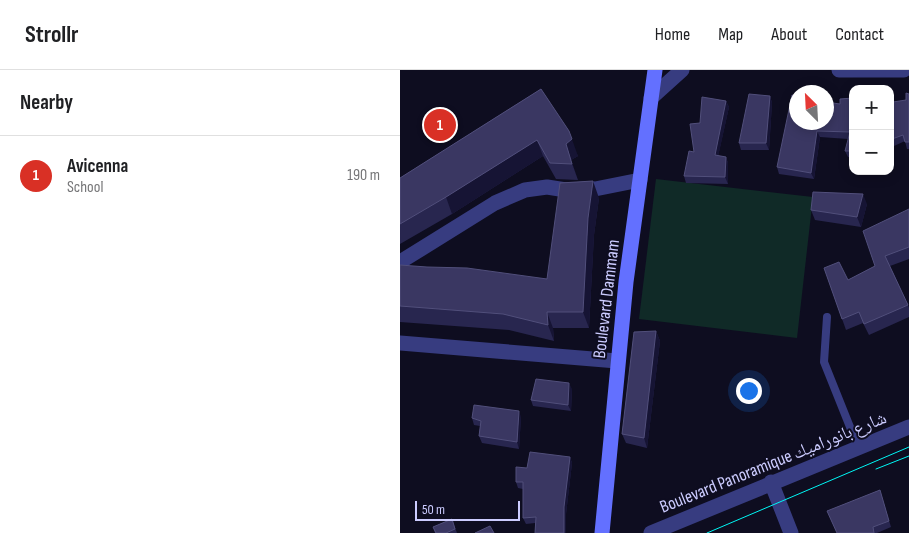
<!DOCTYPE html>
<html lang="en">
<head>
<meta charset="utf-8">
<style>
  :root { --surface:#fff; --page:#f2f2f2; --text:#202124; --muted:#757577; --line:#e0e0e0; --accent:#d93025 }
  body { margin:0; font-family:"Sofia Sans Condensed","Noto Naskh Arabic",sans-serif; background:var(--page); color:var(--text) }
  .controls { position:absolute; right:15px; top:15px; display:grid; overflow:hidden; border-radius:10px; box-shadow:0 2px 12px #0003 }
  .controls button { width:45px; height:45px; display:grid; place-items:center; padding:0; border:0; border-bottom:1px solid var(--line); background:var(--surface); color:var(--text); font:25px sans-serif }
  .compass { position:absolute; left:389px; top:15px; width:45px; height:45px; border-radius:50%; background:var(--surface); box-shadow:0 2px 12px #0003; rotate:336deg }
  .scale { position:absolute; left:15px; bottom:12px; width:105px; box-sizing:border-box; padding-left:5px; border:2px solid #ccf; border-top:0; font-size:14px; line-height:18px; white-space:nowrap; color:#ccf; -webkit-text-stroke:4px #0e0d20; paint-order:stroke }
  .you { position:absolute; left:348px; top:320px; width:18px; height:18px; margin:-12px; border:4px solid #fff; border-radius:50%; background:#1a73e8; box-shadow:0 0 0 8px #1a73e833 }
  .badge { display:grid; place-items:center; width:32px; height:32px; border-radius:50%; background:var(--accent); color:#fff; font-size:16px; font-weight:700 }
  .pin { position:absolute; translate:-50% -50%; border:2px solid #fff; box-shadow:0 1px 5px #0006 }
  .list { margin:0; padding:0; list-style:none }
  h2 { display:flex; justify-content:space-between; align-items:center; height:65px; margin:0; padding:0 20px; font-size:21px }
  h2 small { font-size:16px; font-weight:400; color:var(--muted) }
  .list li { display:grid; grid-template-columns:32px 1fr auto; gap:15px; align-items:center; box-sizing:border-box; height:80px; padding:0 20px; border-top:1px solid var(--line) }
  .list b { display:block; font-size:19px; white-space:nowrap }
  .list p { margin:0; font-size:16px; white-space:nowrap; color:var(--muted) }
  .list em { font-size:16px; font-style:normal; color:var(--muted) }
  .map { position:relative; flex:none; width:509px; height:463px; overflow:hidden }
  header { display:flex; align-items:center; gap:30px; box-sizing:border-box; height:70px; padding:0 25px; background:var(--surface); border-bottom:1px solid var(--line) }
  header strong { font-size:24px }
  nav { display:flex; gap:28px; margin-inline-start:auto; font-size:18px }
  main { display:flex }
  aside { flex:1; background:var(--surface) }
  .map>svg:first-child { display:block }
  .green { fill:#102a27 }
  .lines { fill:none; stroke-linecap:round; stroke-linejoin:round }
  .lane { stroke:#373c80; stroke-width:8 }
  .street { stroke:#373c80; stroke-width:15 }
  .secondary { stroke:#6370ff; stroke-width:15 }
  .tram { stroke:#00f7f5; stroke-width:1 }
  .wall { fill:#28264f }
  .shaded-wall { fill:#161434 }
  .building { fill:#3a3762; stroke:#514f7b }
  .labels { text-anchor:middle; stroke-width:4; stroke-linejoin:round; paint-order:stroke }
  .street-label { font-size:18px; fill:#ccf; stroke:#0e0d20 }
</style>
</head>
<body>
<header>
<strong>Strollr</strong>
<nav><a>Home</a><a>Map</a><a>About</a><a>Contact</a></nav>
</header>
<main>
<aside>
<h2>Nearby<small></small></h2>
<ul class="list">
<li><span class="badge">1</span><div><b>Avicenna</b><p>School</p></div><em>190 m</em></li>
</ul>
</aside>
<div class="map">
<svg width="509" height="463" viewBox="0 0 509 463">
  <rect width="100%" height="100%" fill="#0e0d20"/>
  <path class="green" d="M256,109L413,127L397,268L239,249Z"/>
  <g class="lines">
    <path class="lane" d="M427,247L424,292L458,377"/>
    <path class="street" d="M439,0H504
      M251,28L282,0
      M0,192L95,133L125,120L147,117L166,120L195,119L240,110
      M0,273L217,291
      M371,412L391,463
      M251,463L509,357"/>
    <path class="secondary" d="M202,463L226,212L255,0"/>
    <path class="tram" d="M476,399L509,386
      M307,463L509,377"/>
  </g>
  <path class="wall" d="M141,19L178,86L171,90L178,110L156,109L143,86L52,144L0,174V108Z
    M509,24V79H507L505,71L494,76L492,68L490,69V47H493L506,30Z
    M370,26L372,33L369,80H341L339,73Z
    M453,28V88L448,87L445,81L448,69L420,67L414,109L379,104L377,97L440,34Z
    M326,31L329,37L318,86L326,87L328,93V114L286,113L284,106L294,82L300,53Z
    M199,128L194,165L189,258H153L154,271L109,260L0,252V195L147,209Z
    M467,134L461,157L415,150L411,140Z
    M509,139V189L490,196L508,235L509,238V247L469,265L463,253L446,260L424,198L448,210L475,196Z
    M256,261L260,271L247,378L226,373L222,364Z
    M172,319L171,341L133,336L131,330Z
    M121,347L119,379L82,373L79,366L80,356L74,355L72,348Z
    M170,387L172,393L166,444V463H135V453L126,454L123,448V419L118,418L116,412Z
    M480,420L491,457L477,463H437L427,441Z
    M52,449L57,463H35L33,457Z"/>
  <path class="shaded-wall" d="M370,26L372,33L369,80L366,73Z
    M326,31L329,37L317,92L315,85Z
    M169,61L178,86L171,90L178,110L166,74Z
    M417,61L420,67L414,109L411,103Z
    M137,70L143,86L52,144L46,127Z
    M326,87L328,93V114L325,107Z
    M193,111L199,128L194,165L189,258L183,242L188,148Z
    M463,124L467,134L461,157L457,147Z
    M147,242L153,258L154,271L148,255Z
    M256,261L260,271L247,378L244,368Z
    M169,313L172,319L171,341L168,335Z
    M119,341L121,347L119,379L117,372Z
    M170,387L172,393L166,444V463H164V437Z"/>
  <path class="building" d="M141,19L169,61L172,69L166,74L172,94L150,93L137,70L46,127L0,154V108Z
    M506,23L509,24V72H505L503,65L492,69V61L490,62V47H493V32L506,30Z
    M349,24L370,26L366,73H339Z
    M392,25L396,26V52H426V32L440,34V29L453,28V81H445L450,62L417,61L411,103L377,97Z
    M302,27L326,31L315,85L326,87L325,107L284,106L289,81L294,82L290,54L300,53Z
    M193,111L188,148L183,242H147L148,255L103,244L0,236V195L27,197L67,198L147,209L160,113Z
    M413,122L463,124L457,147L411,140Z
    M509,139V177L485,186L508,235L464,254L459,242L442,249L424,198L439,192L448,210L475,196L463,161Z
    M256,261L244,368L222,364L234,262Z
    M136,309L169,313L168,335L131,330Z
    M74,335L119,341L117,372L79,366L81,351L72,348Z
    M130,382L170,387L164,437V463H135L136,447L123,448V412H116V397L127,398Z
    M480,420L489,451L473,457L474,463H437L427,441Z
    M52,449L55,459L46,463H36L33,457Z
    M90,456L94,463H75Z"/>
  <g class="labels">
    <g class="street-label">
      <text transform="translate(206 229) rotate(-83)" y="6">Boulevard Dammam</text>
      <text transform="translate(373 392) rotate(-22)" y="6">Boulevard Panoramique شارع بانوراميك</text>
    </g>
  </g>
</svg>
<div class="controls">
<button>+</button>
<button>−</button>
</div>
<svg class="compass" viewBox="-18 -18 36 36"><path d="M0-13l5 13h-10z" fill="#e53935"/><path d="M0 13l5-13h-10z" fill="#757577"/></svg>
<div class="scale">50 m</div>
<div class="you"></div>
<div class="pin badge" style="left:40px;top:55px">1</div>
</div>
</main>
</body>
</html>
